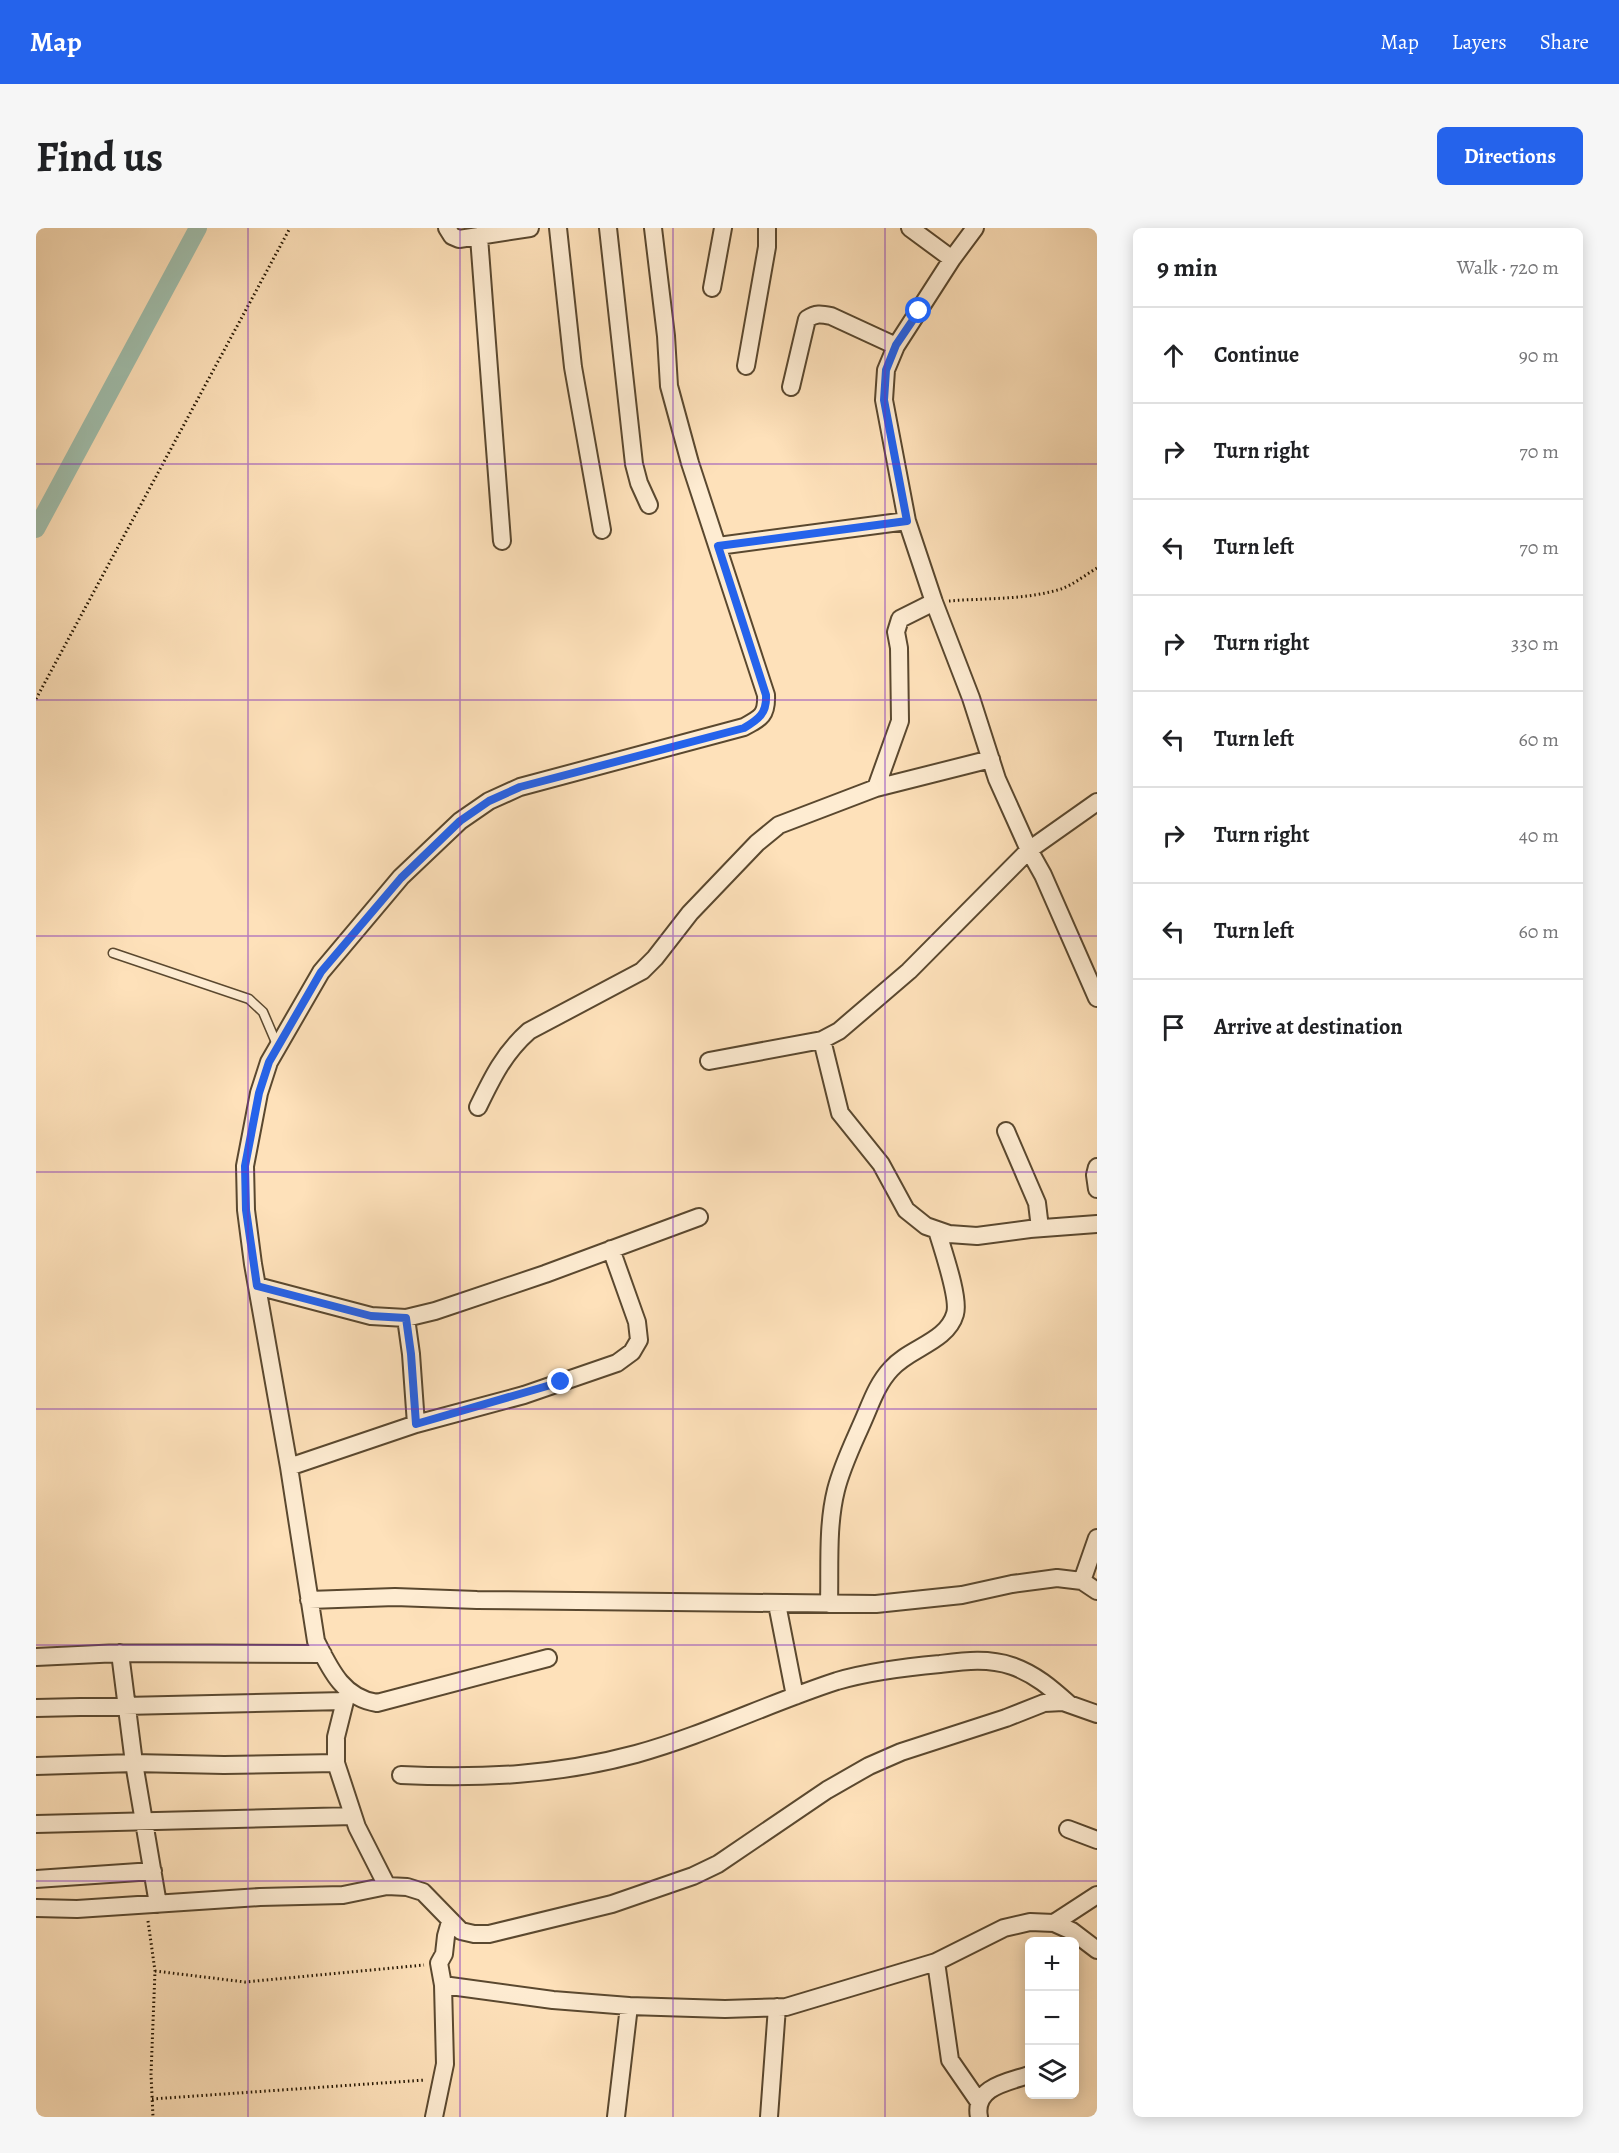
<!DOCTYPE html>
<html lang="en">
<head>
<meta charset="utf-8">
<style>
  :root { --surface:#fff; --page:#f6f6f6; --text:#202124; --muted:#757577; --line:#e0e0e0; --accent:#2563eb }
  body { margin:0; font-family:Alegreya,serif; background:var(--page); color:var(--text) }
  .controls { position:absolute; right:18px; bottom:18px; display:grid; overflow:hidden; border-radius:9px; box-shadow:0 3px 15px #0003 }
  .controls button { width:54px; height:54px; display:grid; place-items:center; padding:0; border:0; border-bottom:2px solid var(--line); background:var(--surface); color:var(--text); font:30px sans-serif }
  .stop { position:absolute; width:18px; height:18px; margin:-14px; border:4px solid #2563eb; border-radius:50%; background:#fff }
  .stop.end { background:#2563eb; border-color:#fff; box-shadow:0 2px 6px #0008 }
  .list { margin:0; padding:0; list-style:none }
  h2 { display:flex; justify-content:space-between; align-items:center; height:78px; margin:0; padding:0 24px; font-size:26px }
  h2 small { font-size:20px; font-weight:400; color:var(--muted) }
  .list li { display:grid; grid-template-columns:39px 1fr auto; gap:18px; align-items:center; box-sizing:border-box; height:96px; padding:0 24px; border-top:2px solid var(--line) }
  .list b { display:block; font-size:22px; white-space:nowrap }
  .list em { font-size:20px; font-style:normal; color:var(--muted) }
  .icon { flex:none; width:33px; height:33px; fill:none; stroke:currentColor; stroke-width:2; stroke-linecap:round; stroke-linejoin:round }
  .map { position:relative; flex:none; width:1061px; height:1889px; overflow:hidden; border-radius:9px }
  header { display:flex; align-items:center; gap:36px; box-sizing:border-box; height:84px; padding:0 30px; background:var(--accent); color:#fff }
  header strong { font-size:28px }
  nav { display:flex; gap:33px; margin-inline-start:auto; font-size:21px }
  .intro { display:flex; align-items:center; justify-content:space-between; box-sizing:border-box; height:144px; padding:0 36px }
  h1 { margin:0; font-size:42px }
  .button { padding:15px 27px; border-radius:9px; background:var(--accent); color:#fff; font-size:21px; font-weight:700 }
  main { display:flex; gap:36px; padding:0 36px }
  aside { flex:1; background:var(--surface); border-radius:9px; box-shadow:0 3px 15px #0003 }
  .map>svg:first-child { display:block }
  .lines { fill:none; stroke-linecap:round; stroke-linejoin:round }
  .canal { stroke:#a0beac; stroke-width:18 }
  .lane-casing { stroke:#5a482f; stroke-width:11 }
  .street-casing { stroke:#5a482f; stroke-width:20 }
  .path { stroke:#241501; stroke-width:3; stroke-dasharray:1.5 3; stroke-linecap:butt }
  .lane { stroke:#feecd2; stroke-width:8 }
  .street { stroke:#feecd2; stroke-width:16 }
  .route { stroke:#2563eb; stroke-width:8 }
  .grid { fill:none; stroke:#7b2cbf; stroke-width:1.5; stroke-opacity:0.55 }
</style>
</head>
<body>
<header>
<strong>Map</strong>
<nav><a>Map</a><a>Layers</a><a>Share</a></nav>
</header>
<div class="intro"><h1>Find us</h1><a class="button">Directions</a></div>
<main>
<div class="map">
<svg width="1061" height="1889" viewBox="0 0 1061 1889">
  <rect width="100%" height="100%" fill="#fee1ba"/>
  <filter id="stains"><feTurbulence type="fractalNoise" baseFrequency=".00333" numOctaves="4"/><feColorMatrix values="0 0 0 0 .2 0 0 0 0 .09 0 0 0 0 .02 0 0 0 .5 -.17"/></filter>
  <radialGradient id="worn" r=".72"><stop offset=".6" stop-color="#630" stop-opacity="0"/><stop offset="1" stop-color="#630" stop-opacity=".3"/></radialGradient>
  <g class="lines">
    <path class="canal" d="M0,301L162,0"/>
    <g class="lane-casing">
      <path id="lane" d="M77,725L213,771L227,784L242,819"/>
    </g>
    <g class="street-casing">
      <path id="street" d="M411,0L416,8L423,11L494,0
        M522,0L537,139L566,302
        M572,0L598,236L603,255L613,277
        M874,0L916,31L939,0
        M443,9L466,313
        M916,31L860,118L850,142L848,172L871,293L898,374L935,470L961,551L993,622L1007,647L1061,770
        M676,60L687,0
        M710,138L731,19V0
        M755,159L771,91C780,85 785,86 795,88L860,118
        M682,318L871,293
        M840,560L864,493L863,420L860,404L864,391L898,374
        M786,812L804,885L845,936L870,982L890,998L913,1006L941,1008L994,1001L1061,996
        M673,833L786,812L803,803L873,743L993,622L1061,574
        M442,879C456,850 468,825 493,803L606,743L619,730L654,685L721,615L743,597L840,560L955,531
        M970,903L1001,975L1004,1000
        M1061,939L1059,947L1061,961
        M221,1058L335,1088L370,1090L399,1083L509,1046L663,989
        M370,1090L375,1126L380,1196
        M253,1239L380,1196L488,1167L581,1135L596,1124L603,1112L601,1094L575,1021
        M1046,1353L1061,1310
        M273,1372L359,1369L441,1372L840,1376L926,1367L976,1356L1021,1350L1046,1353L1061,1363
        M741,1376L759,1468
        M793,1376C794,1338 791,1298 800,1262C806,1238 817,1216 827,1193C835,1175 841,1156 855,1141C873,1120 911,1114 919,1086C924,1070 906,1020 901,1002
        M84,1425L98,1535L122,1676
        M0,1429L84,1425L287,1426
        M512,1430L341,1475C307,1470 294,1441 280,1413L253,1239L217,1036L210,982L209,938L223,865L233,834L285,744L365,649L424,593L453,573L484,559L708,499C725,490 731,487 730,467L654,235L633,158L630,108L617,0
        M311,1465L300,1509V1535L321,1599L351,1658
        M0,1480L309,1473
        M0,1538L98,1535L188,1537L300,1535
        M365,1547C445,1551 522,1547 600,1526C669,1507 733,1475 801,1453C835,1443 870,1439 904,1436C929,1433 952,1430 976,1438C999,1446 1015,1460 1033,1476
        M0,1596L317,1588
        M1032,1601L1061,1612
        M0,1651L117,1643
        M0,1680L41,1681L224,1669L307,1667L351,1658L371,1659L387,1664L425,1703L438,1706H453L576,1676L657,1648L682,1636L791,1562L833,1538L865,1524L970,1490L1008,1475L1027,1474L1061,1486
        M1018,1695L1061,1667
        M900,1734L914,1832L943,1874
        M407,1757L517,1772L593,1778L689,1781L720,1780L750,1779L900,1734L968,1700L994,1694L1018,1695L1036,1703L1061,1722
        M398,1889L409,1836L407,1757L403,1735L408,1726L410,1708L414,1694
        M580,1889L593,1778
        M733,1889L741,1779
        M943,1889C937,1859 972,1854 993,1847"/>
    </g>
    <path class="path" d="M913,373C949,370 990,372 1025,361C1037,357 1049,347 1061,340
      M0,471L254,0
      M112,1693L119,1743L115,1846L117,1889
      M119,1743L209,1754L388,1737
      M116,1871L389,1852"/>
    <use href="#lane" class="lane"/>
    <use href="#street" class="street"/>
  </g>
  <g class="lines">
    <path class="route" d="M525,1154L380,1196L375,1126L370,1090L335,1088L221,1058L210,982L209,938L223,865L233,834L285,744L365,650L424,593L453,573L484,559L708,500C723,491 731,485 730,467L682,318L871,293L848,172L850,142L860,117L883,83"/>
  </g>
  <path class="grid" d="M212,0V1889M424,0V1889M637,0V1889M849,0V1889M0,236H1061M0,472H1061M0,708H1061M0,944H1061M0,1181H1061M0,1417H1061M0,1653H1061"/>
  <rect width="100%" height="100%" filter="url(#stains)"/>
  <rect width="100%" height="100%" fill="url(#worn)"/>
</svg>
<div class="controls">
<button>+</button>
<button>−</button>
<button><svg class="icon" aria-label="layers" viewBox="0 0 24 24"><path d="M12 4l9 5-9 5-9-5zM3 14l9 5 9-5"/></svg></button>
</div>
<div class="stop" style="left:883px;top:83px"></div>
<div class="stop end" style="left:525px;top:1154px"></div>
</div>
<aside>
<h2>9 min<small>Walk · 720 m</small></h2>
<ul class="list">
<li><svg class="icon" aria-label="ahead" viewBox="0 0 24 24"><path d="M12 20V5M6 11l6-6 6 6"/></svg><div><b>Continue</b></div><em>90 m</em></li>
<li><svg class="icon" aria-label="right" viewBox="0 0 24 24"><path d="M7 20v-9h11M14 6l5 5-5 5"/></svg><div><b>Turn right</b></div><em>70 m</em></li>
<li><svg class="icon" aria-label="left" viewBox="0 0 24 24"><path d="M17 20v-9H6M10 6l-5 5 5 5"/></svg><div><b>Turn left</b></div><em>70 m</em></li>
<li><svg class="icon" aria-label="right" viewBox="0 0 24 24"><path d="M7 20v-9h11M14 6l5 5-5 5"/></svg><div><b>Turn right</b></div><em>330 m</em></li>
<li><svg class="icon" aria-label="left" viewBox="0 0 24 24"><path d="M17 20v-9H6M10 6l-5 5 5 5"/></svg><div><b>Turn left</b></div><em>60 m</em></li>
<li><svg class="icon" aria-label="right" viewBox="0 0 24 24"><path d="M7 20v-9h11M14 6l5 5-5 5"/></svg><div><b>Turn right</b></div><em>40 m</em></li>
<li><svg class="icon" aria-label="left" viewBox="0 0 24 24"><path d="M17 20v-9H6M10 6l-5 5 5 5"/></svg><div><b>Turn left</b></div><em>60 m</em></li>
<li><svg class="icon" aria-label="arrive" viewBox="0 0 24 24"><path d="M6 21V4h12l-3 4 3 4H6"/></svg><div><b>Arrive at destination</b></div></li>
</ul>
</aside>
</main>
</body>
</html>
